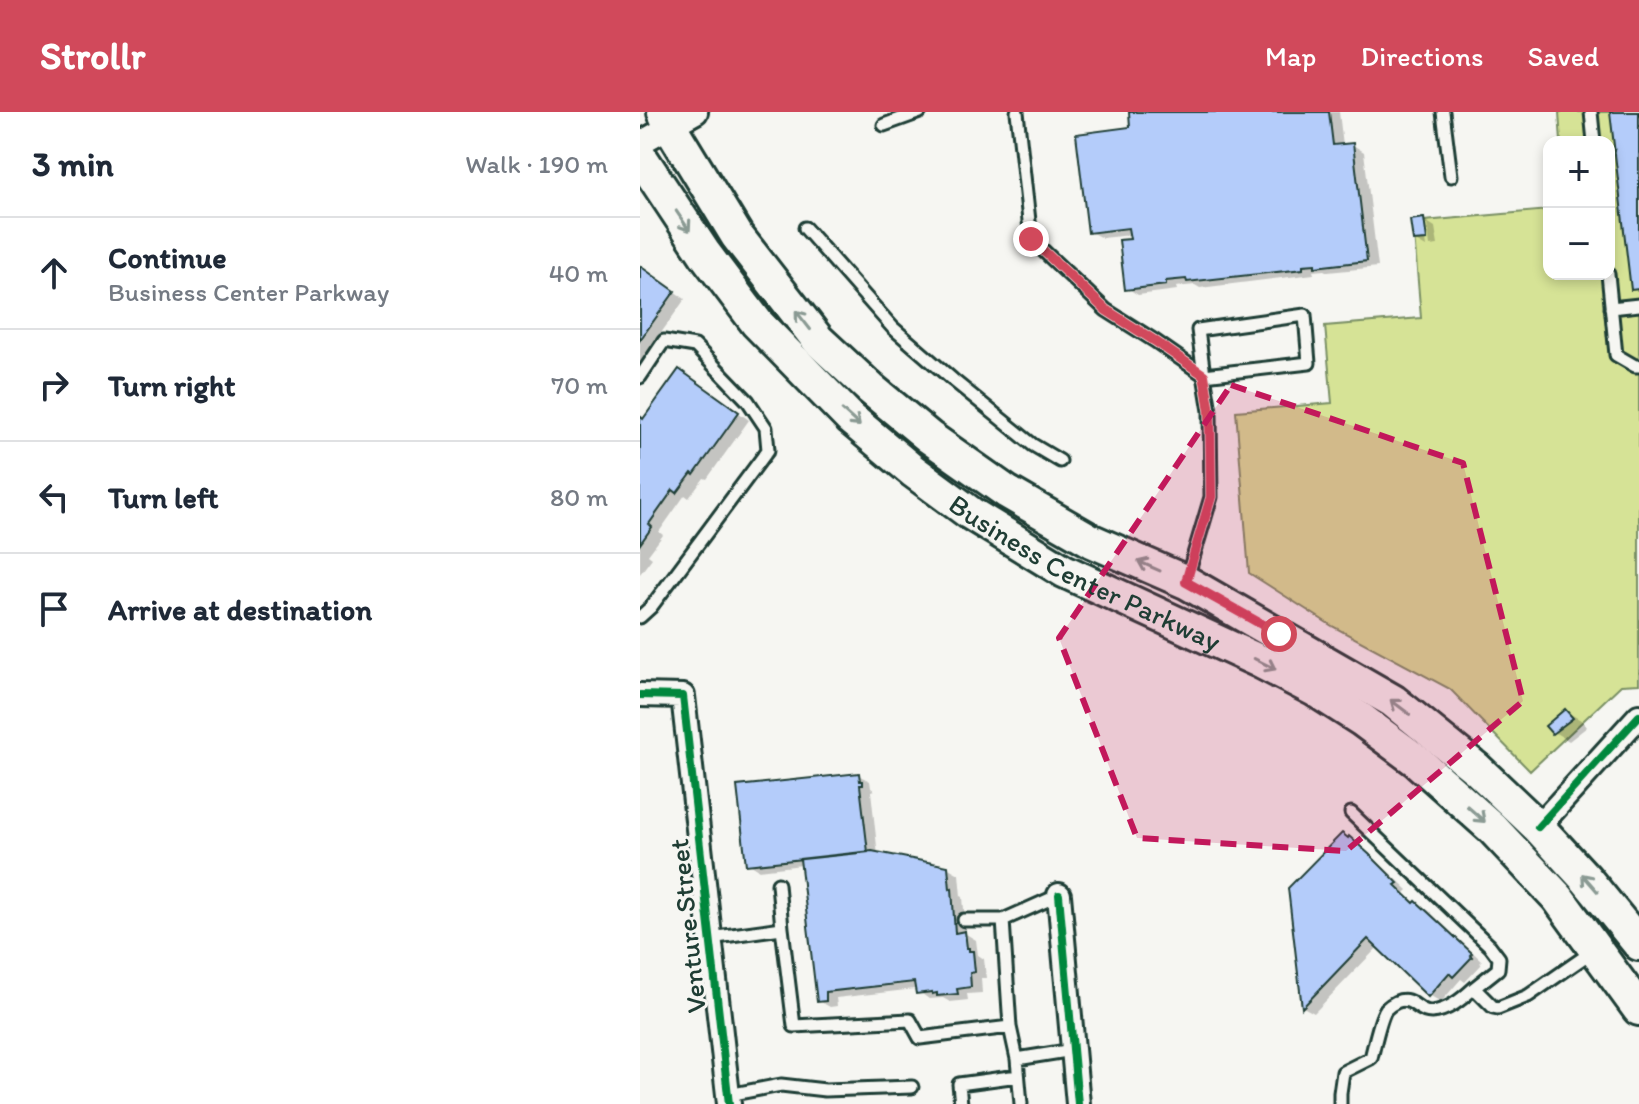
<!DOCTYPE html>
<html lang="en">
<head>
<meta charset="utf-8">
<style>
  :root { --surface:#fff; --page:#f2f2f3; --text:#1f2937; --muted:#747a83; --line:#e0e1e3; --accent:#d1495b }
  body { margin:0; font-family:Itim,sans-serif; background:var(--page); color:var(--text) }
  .controls { position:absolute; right:24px; top:24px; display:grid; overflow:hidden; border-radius:16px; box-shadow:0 4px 12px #0003 }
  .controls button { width:72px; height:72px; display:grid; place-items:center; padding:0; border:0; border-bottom:2px solid var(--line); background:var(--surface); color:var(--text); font:40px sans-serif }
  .stop { position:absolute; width:24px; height:24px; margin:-18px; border:6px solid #d1495b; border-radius:50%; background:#fff }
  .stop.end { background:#d1495b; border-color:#fff; box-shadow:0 2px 8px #0008 }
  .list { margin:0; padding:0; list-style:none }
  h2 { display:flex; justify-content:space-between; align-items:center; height:104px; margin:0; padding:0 32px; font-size:34px }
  h2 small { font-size:26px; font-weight:400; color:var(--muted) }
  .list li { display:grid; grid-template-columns:52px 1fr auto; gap:24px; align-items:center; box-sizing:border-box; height:112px; padding:0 32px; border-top:2px solid var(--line) }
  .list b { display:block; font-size:30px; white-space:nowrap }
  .list p { margin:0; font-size:26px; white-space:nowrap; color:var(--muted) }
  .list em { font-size:26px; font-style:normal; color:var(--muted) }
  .icon { flex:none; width:44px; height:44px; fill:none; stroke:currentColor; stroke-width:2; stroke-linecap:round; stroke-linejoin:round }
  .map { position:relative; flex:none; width:999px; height:992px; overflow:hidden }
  header { display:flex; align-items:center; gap:48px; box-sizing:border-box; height:112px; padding:0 40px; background:var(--accent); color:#fff }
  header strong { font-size:38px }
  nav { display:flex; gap:44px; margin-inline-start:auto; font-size:28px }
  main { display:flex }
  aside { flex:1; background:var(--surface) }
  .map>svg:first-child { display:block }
  .green { fill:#d6e396; stroke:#7a9065; stroke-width:2 }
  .shadow { fill:#0003 }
  .building { fill:#b4ccfa; stroke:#1f3d34; stroke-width:2 }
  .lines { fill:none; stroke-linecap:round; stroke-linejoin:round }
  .service-casing { stroke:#1f3d34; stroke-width:17 }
  .minor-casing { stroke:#1f3d34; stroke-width:28 }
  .secondary-casing { stroke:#1f3d34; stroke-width:38 }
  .service { stroke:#f6f6f2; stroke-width:11 }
  .minor { stroke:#f6f6f2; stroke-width:22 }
  .secondary { stroke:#f6f6f2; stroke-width:32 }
  .cycleway-casing { stroke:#f6f6f2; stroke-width:13 }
  .cycleway { stroke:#00873e; stroke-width:8 }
  .oneway { stroke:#8a9a93 }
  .route { stroke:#d1495b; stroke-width:10 }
  .marked { fill:#c2185b; fill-opacity:0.2; stroke:#c2185b; stroke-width:6; stroke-dasharray:16 10; stroke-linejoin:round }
  .labels { text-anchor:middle; stroke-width:6; stroke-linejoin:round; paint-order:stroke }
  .street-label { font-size:28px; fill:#1f3d34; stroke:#f6f6f2 }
</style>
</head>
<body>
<header>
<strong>Strollr</strong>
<nav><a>Map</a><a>Directions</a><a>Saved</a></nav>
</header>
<main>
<aside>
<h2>3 min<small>Walk · 190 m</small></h2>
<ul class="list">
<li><svg class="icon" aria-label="ahead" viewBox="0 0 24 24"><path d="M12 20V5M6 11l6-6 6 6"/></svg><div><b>Continue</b><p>Business Center Parkway</p></div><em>40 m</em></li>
<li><svg class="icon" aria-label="right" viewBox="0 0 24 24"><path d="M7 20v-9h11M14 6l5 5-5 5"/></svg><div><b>Turn right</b></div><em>70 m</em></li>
<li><svg class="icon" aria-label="left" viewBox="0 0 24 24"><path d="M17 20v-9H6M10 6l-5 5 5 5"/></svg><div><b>Turn left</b></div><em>80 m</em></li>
<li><svg class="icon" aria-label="arrive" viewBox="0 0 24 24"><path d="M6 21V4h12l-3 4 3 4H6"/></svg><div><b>Arrive at destination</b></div></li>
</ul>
</aside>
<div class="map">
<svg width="999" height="992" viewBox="0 0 999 992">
  <rect width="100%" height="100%" fill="#f6f6f2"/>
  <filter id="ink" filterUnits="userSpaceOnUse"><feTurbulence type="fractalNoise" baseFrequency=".0125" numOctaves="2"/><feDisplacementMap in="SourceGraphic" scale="16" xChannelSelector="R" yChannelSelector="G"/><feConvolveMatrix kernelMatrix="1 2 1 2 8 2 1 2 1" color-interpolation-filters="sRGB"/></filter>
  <g filter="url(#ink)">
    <path class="green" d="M919,0H999V572L981,573L890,659L810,577L692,514L609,461L596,299L692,291L685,214L781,206L773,110L909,98V162H969V30H921Z"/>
    <path class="shadow" d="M491,0H699L703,34L713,33L724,40L738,155L688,160L684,158L673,159L674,162L560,176L555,173L536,175L537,178L498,183L487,176L491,123L462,126L450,120L493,17Z
      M784,108L795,115L798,133L790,134L787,113H783L786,135L774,128Z
      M0,155L45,187L7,241L13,245L0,264Z
      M51,267L109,308L67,367L64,366L49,386L45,383L19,420L23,423L8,443L12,446L0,462V306L4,309Z
      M925,599L941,608L947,615L929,629L914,620Z
      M218,663L230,669L231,676L234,678L231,679L238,744L307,755L319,762L321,784L323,785L326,822L336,828L338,843L344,847L346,866H341L342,881L327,882L328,888L310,890L303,886L289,887L275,877L196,886L197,894L190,895L179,889L162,753L119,758L108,751Z
      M710,727L721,734L768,778L765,781L776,792L788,798L842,849L840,851L842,852L825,870L821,867L801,890L789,883L739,834L674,901L663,895L650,777Z"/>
    <path class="building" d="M489,0H689L693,33L713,31L727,149L675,155V152L663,153V157L547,170L546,167L526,169V173L485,178L479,128L490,127L488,116L448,121L436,22L490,15Z
      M970,0H999V177L991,178Z
      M784,106L787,128L773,129L770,108Z
      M0,154L35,179L0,228Z
      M39,257L99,300L54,363L52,361L37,381L33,378L9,412L12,415L0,432V304L3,307Z
      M925,597L933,606L912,622L905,614Z
      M219,661L220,669H223V673H220L228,740L106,753L97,674Z
      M702,721L708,726L709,724L730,743L758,771L755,773L774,791L776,789L832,841L830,843L832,845L813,865L809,861L788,885L728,827L662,896L648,776Z
      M232,739L308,754L310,777L312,776L315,821L325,819L327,836H329V839H333L335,860L330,861L331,875L317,877L318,882L297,884V881L292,882V880L276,882L274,870L186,880V889L177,890L160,747Z"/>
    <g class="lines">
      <g class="service-casing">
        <path id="service" d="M377,0L391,127L466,198L515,229L564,263L570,299L571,385L547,466
          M803,0L811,64
          M951,0L954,30
          M244,13L280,0
          M165,116L253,216L313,268L393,333L420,349
          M968,162L976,243L995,254H999
          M971,196L999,193
          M665,203L669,251L564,263L558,218Z
          M0,265L24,229L55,234L108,289L126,316L128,338L11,495L0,505
          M711,701L850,834L859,846L858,857L834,876
          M138,772L142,816
          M324,808H363
          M70,826L142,816L154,914L270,908L280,926L370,915L363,808L419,783
          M370,915L377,947L433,938
          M377,947L381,992
          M88,983L141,973L185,978L272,975
          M321,992L319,972L378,964
          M700,992V981L703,960L731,946C734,935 740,905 746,897C749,894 752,892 756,890C773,883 776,900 791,900C808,899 822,887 834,876L853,895L858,896L888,884L953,839"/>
      </g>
      <g class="minor-casing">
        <path id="minor" d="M0,31L56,0
          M0,583L43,584L89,992
          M898,715L999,604
          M419,783L438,992"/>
      </g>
      <g class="secondary-casing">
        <g id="secondary">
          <path d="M24,0L30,14L97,124L178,228L231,277L289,325L367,380L452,429L546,470L753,589L837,657L898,715L946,767L999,832"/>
          <path id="s1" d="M0,44L65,142L117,211L211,307L273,359L330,401L424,459L619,549L675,578L722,608L777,649L852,716L918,786L999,897"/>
        </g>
      </g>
      <use href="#service" class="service"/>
      <use href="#minor" class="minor"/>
      <use href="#secondary" class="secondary"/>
      <g class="cycleway-casing">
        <path id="cycleway" d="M0,583L43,584L89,992
          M898,715L999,604
          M419,783L438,992"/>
      </g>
      <use href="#cycleway" class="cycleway"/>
    </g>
    <defs><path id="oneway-shaft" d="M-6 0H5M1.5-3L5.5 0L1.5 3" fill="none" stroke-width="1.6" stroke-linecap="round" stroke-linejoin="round" transform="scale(2)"/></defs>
    <g class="oneway">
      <use href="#oneway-shaft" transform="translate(43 109) rotate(56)"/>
      <use href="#oneway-shaft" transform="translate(163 208) rotate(-128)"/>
      <use href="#oneway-shaft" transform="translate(211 306) rotate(42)"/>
      <use href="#oneway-shaft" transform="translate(509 454) rotate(-156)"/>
      <use href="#oneway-shaft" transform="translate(625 552) rotate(27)"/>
      <use href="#oneway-shaft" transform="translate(760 595) rotate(-143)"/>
      <use href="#oneway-shaft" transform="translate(836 702) rotate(42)"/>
      <use href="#oneway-shaft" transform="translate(950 771) rotate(-131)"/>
    </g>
  </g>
  <g class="lines" filter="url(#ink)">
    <path class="route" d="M391,127L466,198L515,229L564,263L570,299L571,385L546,470L639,522"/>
  </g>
  <path class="marked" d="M591,273L823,351L883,589L706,739L497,726L419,526Z"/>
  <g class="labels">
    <g class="street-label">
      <text dy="10" stroke="none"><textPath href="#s1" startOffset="620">Business Center Parkway</textPath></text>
      <text transform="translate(47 814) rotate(-96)" y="10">Venture Street</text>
    </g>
  </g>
</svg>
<div class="controls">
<button>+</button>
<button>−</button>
</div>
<div class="stop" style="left:639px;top:522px"></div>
<div class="stop end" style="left:391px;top:127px"></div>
</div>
</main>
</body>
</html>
